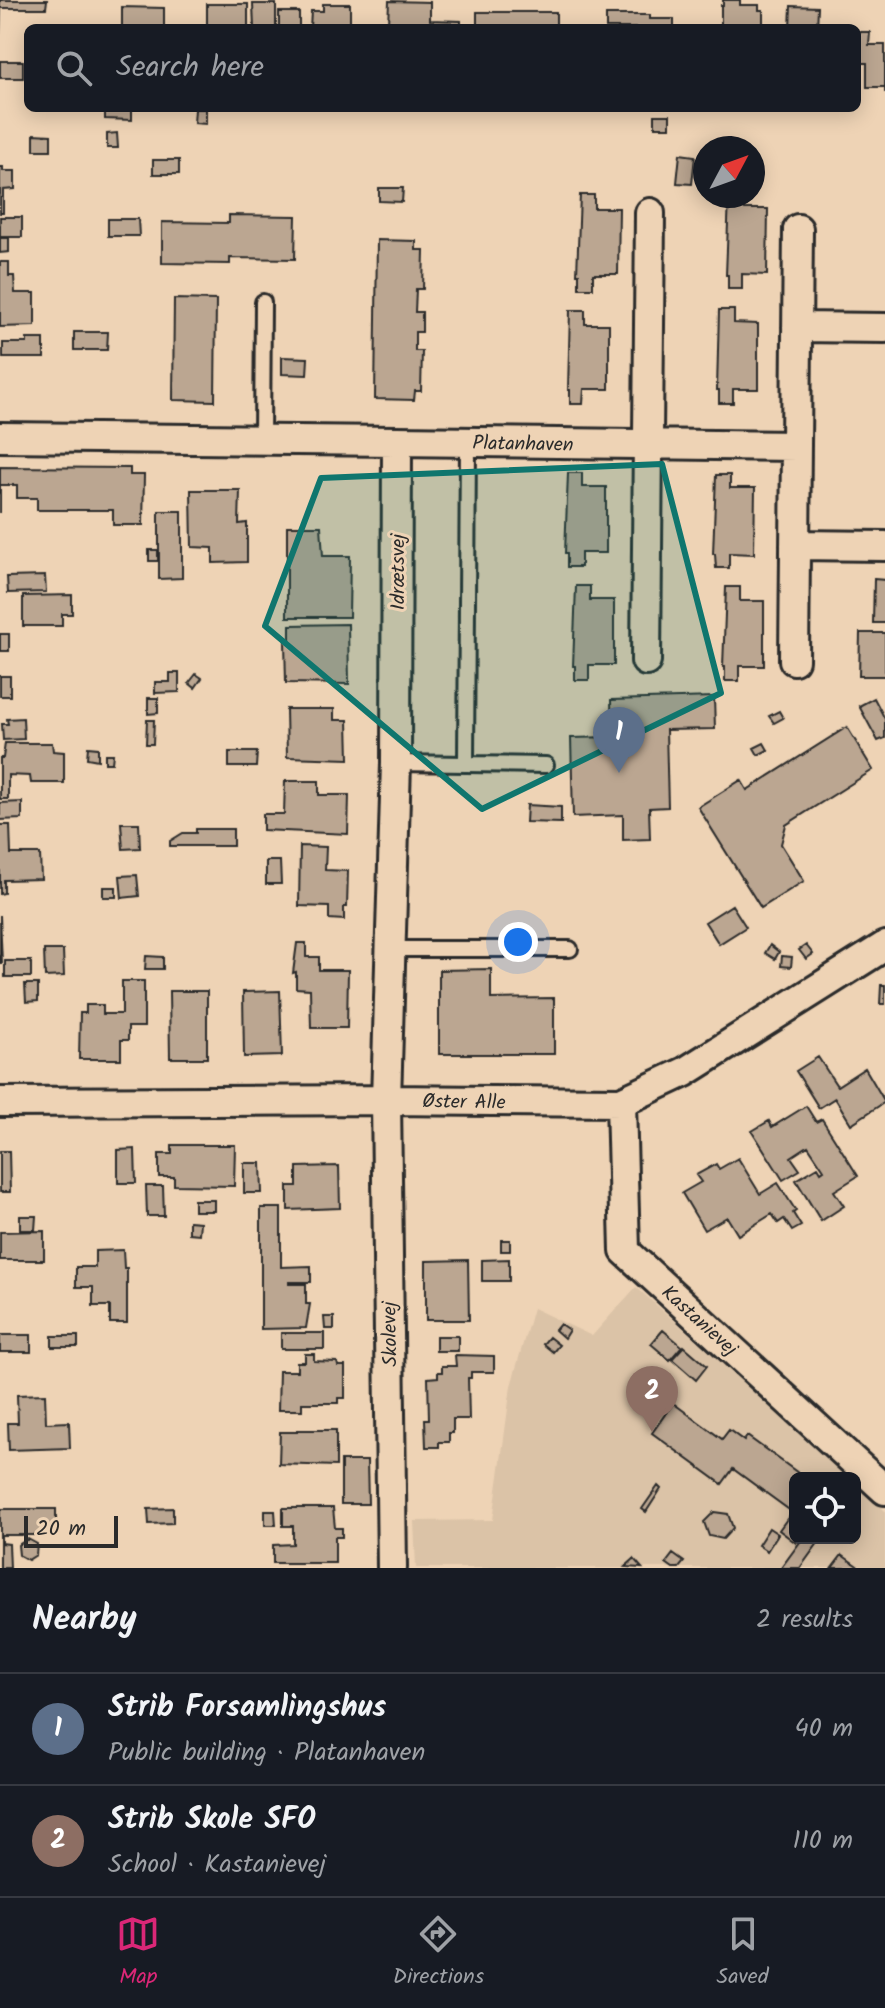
<!DOCTYPE html>
<html lang="en">
<head>
<meta charset="utf-8">
<style>
  :root { --surface:#171b24; --page:#20242c; --text:#f1f3f6; --muted:#9ea1a6; --line:#363941; --accent:#db2777 }
  body { margin:0; font-family:Kalam,sans-serif; background:var(--page); color:var(--text) }
  .controls { position:absolute; right:24px; bottom:24px; display:grid; overflow:hidden; border-radius:12px; box-shadow:0 4px 20px #0003 }
  .controls button { width:72px; height:72px; display:grid; place-items:center; padding:0; border:0; border-bottom:2px solid var(--line); background:var(--surface); color:var(--text); font:40px sans-serif }
  .compass { position:absolute; left:693px; top:136px; width:72px; height:72px; border-radius:50%; background:var(--surface); box-shadow:0 4px 20px #0003; rotate:49deg }
  .scale { position:absolute; left:24px; bottom:20px; width:94px; box-sizing:border-box; padding-left:8px; border:4px solid #2b2b2b; border-top:0; font-size:22px; line-height:28px; white-space:nowrap; color:#2b2b2b; -webkit-text-stroke:6px #eed3b5; paint-order:stroke }
  .you { position:absolute; left:518px; top:942px; width:28px; height:28px; margin:-20px; border:6px solid #fff; border-radius:50%; background:#1a73e8; box-shadow:0 0 0 12px #1a73e833 }
  .badge { display:grid; place-items:center; width:52px; height:52px; border-radius:50%; background:var(--accent); color:#fff; font-size:26px; font-weight:700 }
  .pin { position:absolute; translate:-50% -66px; filter:drop-shadow(0 2px 4px #0008) }
  .pin::after { content:''; position:absolute; top:42px; width:28px; height:24px; background:inherit; clip-path:polygon(0 0,100% 0,50% 100%) }
  .list { margin:0; padding:0; list-style:none }
  h2 { display:flex; justify-content:space-between; align-items:center; height:104px; margin:0; padding:0 32px; font-size:34px }
  h2 small { font-size:26px; font-weight:400; color:var(--muted) }
  .list li { display:grid; grid-template-columns:52px 1fr auto; gap:24px; align-items:center; box-sizing:border-box; height:112px; padding:0 32px; border-top:2px solid var(--line) }
  .list b { display:block; font-size:30px; white-space:nowrap }
  .list p { margin:0; font-size:26px; white-space:nowrap; color:var(--muted) }
  .list em { font-size:26px; font-style:normal; color:var(--muted) }
  .icon { flex:none; width:44px; height:44px; fill:none; stroke:currentColor; stroke-width:2; stroke-linecap:round; stroke-linejoin:round }
  .map { position:relative; flex:none; width:885px; height:1568px; overflow:hidden }
  .search { position:absolute; background:var(--surface); box-shadow:0 4px 20px #0003; left:24px; right:24px; top:24px; height:88px; display:flex; align-items:center; gap:20px; box-sizing:border-box; padding:0 28px; border-radius:12px; color:var(--muted); font-size:30px }
  .sheet { height:328px; background:var(--surface) }
  nav { display:flex; justify-content:space-around; align-items:center; box-sizing:border-box; height:112px; border-top:2px solid var(--line); background:var(--surface); font-size:22px; color:var(--muted) }
  nav a { display:grid; justify-items:center; gap:4px }
  nav .on { color:var(--accent) }
  .map>svg:first-child { display:block }
  .built { fill:#dbc3a7 }
  .building { fill:#bba691; stroke:#2b2b2b; stroke-width:2 }
  .lines { fill:none; stroke-linecap:round; stroke-linejoin:round }
  .service-casing { stroke:#2b2b2b; stroke-width:20 }
  .minor-casing { stroke:#2b2b2b; stroke-width:34 }
  .service { stroke:#eed3b5; stroke-width:14 }
  .minor { stroke:#eed3b5; stroke-width:28 }
  .marked { fill:#0f766e; fill-opacity:0.2; stroke:#0f766e; stroke-width:6; stroke-linejoin:round }
  .labels { text-anchor:middle; stroke-width:6; stroke-linejoin:round; paint-order:stroke }
  .street-label { font-size:20px; fill:#2b2b2b; stroke:#eed3b5 }
</style>
</head>
<body>
<div class="map">
<svg width="885" height="1568" viewBox="0 0 885 1568">
  <rect width="100%" height="100%" fill="#eed3b5"/>
  <filter id="ink" filterUnits="userSpaceOnUse"><feTurbulence type="fractalNoise" baseFrequency=".0125" numOctaves="2"/><feDisplacementMap in="SourceGraphic" scale="16" xChannelSelector="R" yChannelSelector="G"/><feConvolveMatrix kernelMatrix="1 2 1 2 8 2 1 2 1" color-interpolation-filters="sRGB"/></filter>
  <g filter="url(#ink)">
    <path class="built" d="M636,1287L852,1478H795V1538H855V1480L885,1511V1568H416L414,1521L493,1520L511,1386L533,1308L592,1336Z"/>
    <path class="building" d="M0,0H47L46,8H1L0,35Z
      M723,0H740V5H759V10H763V28H721V5H723Z
      M389,1L430,2V20L461,21V28H378V24H388Z
      M207,4H248V28H207Z
      M253,4H276V28H254Z
      M323,4H350V28H310L311,11H323Z
      M791,6L818,7L817,28H790Z
      M122,7L164,8V28H122Z
      M279,12H299V28H279Z
      M477,12H556V28H477Z
      M606,15H650V19H674V28H606Z
      M857,32H870L869,45H885V93V87H867V63H857Z
      M0,61H23V78H0Z
      M105,108H132V120L105,119Z
      M195,109H206V124L194,123Z
      M655,115H670V127H655Z
      M117,133L118,148H107V134Z
      M34,134L51,135V150H34Z
      M680,154L695,156L692,184L677,183Z
      M153,160H179V174H153Z
      M0,167H3V171H15V189L3,190V213H0Z
      M379,188H403L402,202L379,201Z
      M580,195H594V208H619L618,274H593V288H579V274H577Z
      M729,196H743V209H768L767,275L742,274V289H728V275H726Z
      M229,215L296,216L295,259L230,258V264L162,263V222L229,223Z
      M0,217H22V237H0Z
      M108,219H138L139,236H108Z
      M0,238H9V252L0,253Z
      M377,240L416,241V250H424L423,289H416L415,312H422V332H415V351H422L421,391H415L414,400L375,399Z
      M0,262H9V276H14L15,293H35V326L0,327Z
      M174,299L216,300L215,401L173,400Z
      M570,310H585V324H609V389H584L583,404H570V390H568Z
      M719,310H734V323L758,324V389H733V403H719V390H717Z
      M74,332H108L107,350H74Z
      M27,339H44V358H3V343H27Z
      M282,357L308,358L307,375L282,374Z
      M0,467L130,468V475H144L143,525H113V510H37V498H17V485H0V513Z
      M568,473H582V487H606V553H581V567H567V553H565Z
      M716,475H730V488H755L754,554L729,553V568H716L715,554H713Z
      M191,490H240L239,524L247,523V562L213,563V548L192,547Z
      M159,511H182V578L159,579Z
      M287,526H321L323,556H350L349,617H287Z
      M149,550H158V561H149Z
      M45,576L46,592L8,593L7,577Z
      M874,579L885,580V623H873Z
      M576,586H590V600H614V665H589V680H575V666H573Z
      M726,587H740V601H764V666H739V681H725V667H723Z
      M72,595V614H62V626H23V596Z
      M348,624L349,684L286,683L285,641H290V625Z
      M860,633H885V676H859Z
      M0,634H9V651H0Z
      M170,673H179V692L155,693V682H170Z
      M196,674L202,678L195,688L189,683Z
      M0,676H10V696H0Z
      M714,697L715,729L666,730L668,807L649,808L650,839L623,840V815L573,817L571,738L612,737L611,700Z
      M148,698H158V713L148,714Z
      M874,698L885,719V738L878,741L859,706Z
      M286,709H334V720H348L349,759L287,757Z
      M779,711L783,718L774,723L769,716Z
      M23,718L24,739L3,740L2,724H8L7,719Z
      M147,720H154L153,744H146Z
      M847,727L873,770L786,825L781,844L804,881L761,908L698,807L741,780L747,790Z
      M5,743H52L53,751L64,752V783H31L30,776L8,775V799H0V758H3Z
      M764,743L768,750L758,755L754,748Z
      M88,747L98,748V760L87,758Z
      M229,752H257L256,767H229Z
      M105,754H113L112,763H105Z
      M285,781H319V795H349L348,834L263,830V814H284Z
      M22,802V819L0,820V803Z
      M527,805L561,807V823L526,822Z
      M121,823H139L140,848L123,849Z
      M0,825H10L11,854H40L41,879L4,880V893L0,894Z
      M196,829H233V846H170V841L183,833H196Z
      M300,846L326,847L325,870L348,871L347,907H344V920L329,919V907L299,906Z
      M266,861H280L281,884H266Z
      M137,875L139,896L122,898L120,876Z
      M103,887H116V897H103Z
      M732,905L746,927L719,944L705,922Z
      M0,915L2,963H0Z
      M297,943H306V957H319V970H348L347,1028H311L310,989L296,988V972L293,973Z
      M770,945L779,952L775,959L765,953Z
      M806,945L813,954L806,959L799,950Z
      M44,950H63L64,976L45,977Z
      M146,956L163,957V969H145Z
      M782,956L792,957L791,967L781,966Z
      M5,961H31V977H5Z
      M491,969V999L554,998V1054H439V970Z
      M122,981H144V1027H128V1040H121V1059H79L80,1013H86V1005H103V1014H122Z
      M25,984H38V1001L26,1002Z
      M881,985H885V1004H880Z
      M169,991H207V1058H170Z
      M280,991L282,1056L244,1057L243,992Z
      M818,1057L837,1086L865,1068L885,1102L851,1124L835,1098L819,1108L796,1071Z
      M806,1106L816,1122L822,1119L858,1176L834,1191L844,1206L821,1221L796,1180L818,1167L821,1172L824,1170L808,1146L791,1157L800,1170L783,1180L752,1131L769,1121L772,1127Z
      M172,1145H235L234,1186L174,1185V1177H159V1154H172Z
      M135,1149L136,1183H118V1150Z
      M0,1151H9L10,1192H0Z
      M738,1158L760,1194L778,1183L796,1211L793,1213L801,1226L792,1231L784,1219L778,1223L772,1214L738,1235L727,1217L704,1230L682,1193L701,1182L696,1175L716,1164L719,1169Z
      M244,1163H261L262,1193H244Z
      M339,1166L340,1208L288,1210V1186H297V1167Z
      M146,1186H163L164,1216H147Z
      M194,1200H214V1211H194Z
      M261,1208H281V1267L311,1266V1282H289V1284H306V1304H310L306,1328L261,1329Z
      M20,1216H36L35,1230H20Z
      M189,1221L200,1222L199,1234L189,1233Z
      M44,1231V1260H0V1232Z
      M501,1240H510V1251H501Z
      M123,1250L124,1268H127V1323H110V1306H93V1287H76V1267H95V1251Z
      M509,1259V1281H482V1260Z
      M468,1260L469,1320H426V1261Z
      M324,1317H334V1329H325Z
      M560,1324L569,1330L564,1338L555,1330Z
      M663,1330L682,1346L670,1360L651,1344Z
      M281,1333H324V1349H281Z
      M0,1335H31V1352H0Z
      M52,1336H78V1347H52Z
      M436,1336H458V1351H436Z
      M549,1337L559,1345L553,1352L543,1344Z
      M684,1346L707,1366L696,1380L672,1359Z
      M305,1354H314V1361L337,1362L338,1366H345V1398H338V1403H302V1410H278L279,1371H297V1362H305Z
      M455,1355L494,1356V1372H471V1378H468L469,1419H453V1433H449V1442H439V1447H426L425,1419H429L428,1378L438,1377V1372H442V1366H456Z
      M45,1394L46,1423L69,1422L70,1448L9,1450L8,1423H18L17,1395Z
      M673,1403L722,1439L729,1430L744,1441L747,1436L805,1478H795V1538H799L796,1543L779,1530L792,1512L733,1469L722,1484L652,1433Z
      M297,1430H336V1466L279,1464L280,1432H297Z
      M341,1461H367L368,1504H341Z
      M658,1486L661,1489L646,1512L642,1509Z
      M173,1508V1523L149,1524L148,1509Z
      M283,1508H333L335,1528H342V1537H335V1563H273V1545L293,1544V1526H283Z
      M0,1509H56V1535H1V1543L9,1544L10,1568H0Z
      M265,1511H275L276,1525H265Z
      M714,1512L728,1514L733,1528L723,1539L709,1536L704,1522Z
      M769,1528L778,1534L767,1551L758,1545Z
      M803,1538L821,1539L800,1568H781Z
      M28,1539L37,1544L36,1555L28,1560L19,1555L18,1545Z
      M673,1554L684,1562L679,1568H673L666,1563Z
      M842,1555L860,1568H832Z
      M634,1559L642,1568L625,1567Z"/>
    <g class="lines">
      <g class="service-casing">
        <path id="service" d="M262,440L263,302
          M396,763L546,765
          M466,764L468,442
          M390,949H570"/>
      </g>
      <g class="minor-casing">
        <path id="minor" d="M797,327L885,328
          M0,437L397,441L396,763L386,1100L392,1568
          M397,441L796,446
          M795,545L885,546
          M794,660L798,229
          M646,661L650,213
          M0,1102L386,1100L621,1102L685,1072L885,946
          M621,1102L625,1251L885,1490"/>
      </g>
      <use href="#service" class="service"/>
      <use href="#minor" class="minor"/>
    </g>
  </g>
  <path class="marked" d="M662,464L721,693L482,809L265,626L321,478Z"/>
  <g class="labels">
    <g class="street-label">
      <text transform="translate(523 443) rotate(1)" y="7">Platanhaven</text>
      <text transform="translate(397 572) rotate(-90)" y="7">Idrætsvej</text>
      <text transform="translate(464 1101) rotate(1)" y="7">Øster Alle</text>
      <text transform="translate(700 1320) rotate(42)" y="7">Kastanievej</text>
      <text transform="translate(389 1334) rotate(-91)" y="7">Skolevej</text>
    </g>
  </g>
</svg>
<div class="controls">
<button><svg class="icon" aria-label="locate" viewBox="0 0 24 24"><circle cx="12" cy="12" r="6"/><path d="M12 2v4M12 18v4M2 12h4M18 12h4"/></svg></button>
</div>
<svg class="compass" viewBox="-18 -18 36 36"><path d="M0-13l5 13h-10z" fill="#e53935"/><path d="M0 13l5-13h-10z" fill="#9ea1a6"/></svg>
<div class="scale">20 m</div>
<div class="you"></div>
<div class="pin badge" style="left:619px;top:773px;background:#5c6f8a">1</div>
<div class="pin badge" style="left:652px;top:1432px;background:#8d6e63">2</div>
<div class="search"><svg class="icon" aria-label="search" viewBox="0 0 24 24"><circle cx="10" cy="10" r="6"/><path d="M15 15l6 6"/></svg>Search here</div>
</div>
<section class="sheet">
<h2>Nearby<small>2 results</small></h2>
<ul class="list">
<li><span class="badge" style="background:#5c6f8a">1</span><div><b>Strib Forsamlingshus</b><p>Public building · Platanhaven</p></div><em>40 m</em></li>
<li><span class="badge" style="background:#8d6e63">2</span><div><b>Strib Skole SFO</b><p>School · Kastanievej</p></div><em>110 m</em></li>
</ul>
</section>
<nav>
<a class="on"><svg class="icon" aria-label="map" viewBox="0 0 24 24"><path d="M3 6l6-2 6 2 6-2v14l-6 2-6-2-6 2zM9 4v14M15 6v14"/></svg>Map</a>
<a><svg class="icon" aria-label="directions" viewBox="0 0 24 24"><path d="M12 3l9 9-9 9-9-9zM9 14v-3h6M13 9l2 2-2 2"/></svg>Directions</a>
<a><svg class="icon" aria-label="saved" viewBox="0 0 24 24"><path d="M7 4h10v16l-5-4-5 4z"/></svg>Saved</a>
</nav>
</body>
</html>
